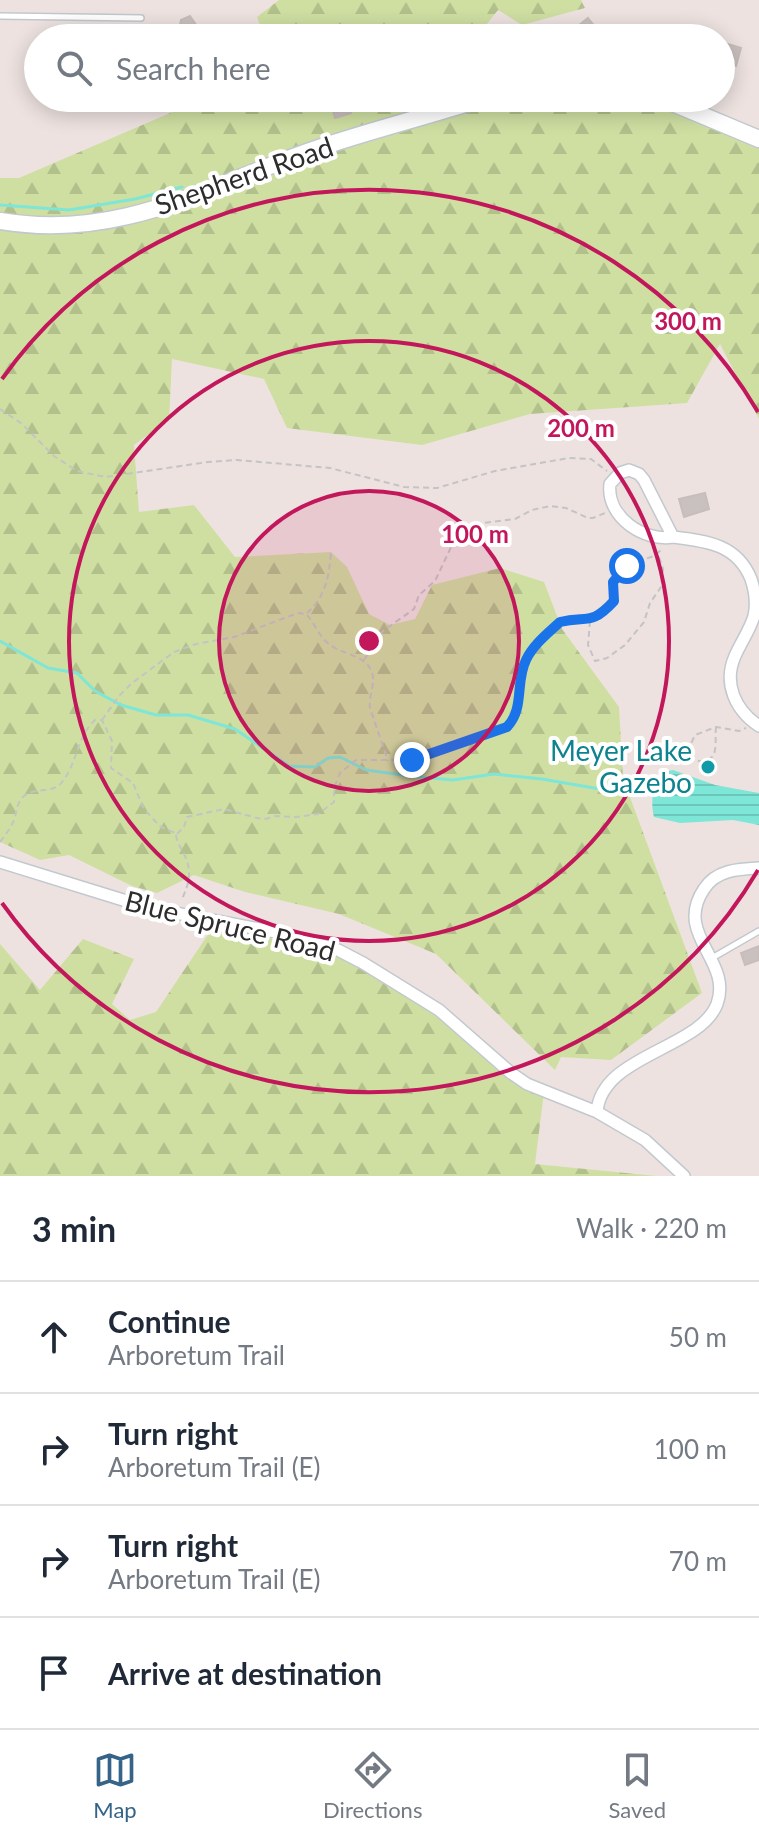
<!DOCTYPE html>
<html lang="en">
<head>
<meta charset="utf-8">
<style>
  :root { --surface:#fff; --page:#f6f6f7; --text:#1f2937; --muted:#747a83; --line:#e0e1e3; --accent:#356488 }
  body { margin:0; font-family:Lato,sans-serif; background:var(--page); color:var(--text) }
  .stop { position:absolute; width:24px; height:24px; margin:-18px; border:6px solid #1a73e8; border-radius:50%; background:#fff }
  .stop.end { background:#1a73e8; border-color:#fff; box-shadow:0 2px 8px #0008 }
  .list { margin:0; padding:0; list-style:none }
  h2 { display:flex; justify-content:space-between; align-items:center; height:104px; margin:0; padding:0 32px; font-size:34px }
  h2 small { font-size:26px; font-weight:400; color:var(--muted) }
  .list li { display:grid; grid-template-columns:52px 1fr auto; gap:24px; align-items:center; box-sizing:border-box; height:112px; padding:0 32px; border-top:2px solid var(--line) }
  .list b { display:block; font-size:30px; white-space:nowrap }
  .list p { margin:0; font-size:26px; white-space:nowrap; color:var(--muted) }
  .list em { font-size:26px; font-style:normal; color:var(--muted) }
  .icon { flex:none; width:44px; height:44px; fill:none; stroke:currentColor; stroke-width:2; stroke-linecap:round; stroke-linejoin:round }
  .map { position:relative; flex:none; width:759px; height:1176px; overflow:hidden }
  .search { position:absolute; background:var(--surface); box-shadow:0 4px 20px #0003; left:24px; right:24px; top:24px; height:88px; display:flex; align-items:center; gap:20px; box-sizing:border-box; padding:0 28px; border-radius:44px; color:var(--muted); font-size:30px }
  .sheet { height:552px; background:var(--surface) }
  nav { display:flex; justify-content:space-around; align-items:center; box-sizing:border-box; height:112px; border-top:2px solid var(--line); background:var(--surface); font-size:22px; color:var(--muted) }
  nav a { display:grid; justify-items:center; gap:4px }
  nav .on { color:var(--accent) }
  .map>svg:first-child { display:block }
  .forest { fill:url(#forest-firs) }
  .water { fill:url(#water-rules) }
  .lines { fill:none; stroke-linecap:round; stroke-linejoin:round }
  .stream { stroke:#7de6d7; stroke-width:3 }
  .building { fill:#c9c1bf; stroke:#c8bdba; stroke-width:2 }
  .lane-casing { stroke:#c2c9ce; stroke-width:8 }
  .street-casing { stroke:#c2c9ce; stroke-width:14 }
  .secondary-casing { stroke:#c2c9ce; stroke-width:19 }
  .path { stroke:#c4c4c4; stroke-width:2; stroke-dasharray:6 4; stroke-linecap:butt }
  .lane { stroke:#fff; stroke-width:5 }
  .street { stroke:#fff; stroke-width:11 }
  .secondary { stroke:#fff; stroke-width:16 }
  .route { stroke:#1a73e8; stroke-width:10 }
  .ring { fill:none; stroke:#c2185b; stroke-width:4 }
  .culture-dot { fill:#0f9aa8; stroke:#fff; stroke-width:3 }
  .labels { text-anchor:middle; stroke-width:8; stroke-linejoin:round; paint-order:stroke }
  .street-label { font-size:28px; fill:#2d2d2d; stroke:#fff }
  .culture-label { font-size:28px; fill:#0d838f; stroke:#fff; text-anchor:end }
  .centre { fill:#c2185b; stroke:#fff; stroke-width:4 }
  .ring-label { font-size:24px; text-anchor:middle; font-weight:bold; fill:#c2185b; stroke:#fff; stroke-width:8; stroke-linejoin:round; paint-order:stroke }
</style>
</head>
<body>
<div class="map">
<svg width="759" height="1176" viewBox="0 0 759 1176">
  <defs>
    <pattern id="forest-firs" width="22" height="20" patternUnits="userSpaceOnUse" patternTransform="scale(2)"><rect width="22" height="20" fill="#cfdfa2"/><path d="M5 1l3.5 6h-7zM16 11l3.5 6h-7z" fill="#b2c08c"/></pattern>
    <pattern id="water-rules" width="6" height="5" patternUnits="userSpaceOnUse" patternTransform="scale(2)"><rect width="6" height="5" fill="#7de6d7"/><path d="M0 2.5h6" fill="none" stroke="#6cc6b9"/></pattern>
  </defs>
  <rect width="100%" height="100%" fill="#ede2e0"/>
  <path class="forest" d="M279,0H581L585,8L522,25L498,10L479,34V38H265L257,17Z
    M205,98H661L759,139V419L720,344L687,403L530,414L422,445L287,428L264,379L172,359L169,420L134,445L139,512L194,505L235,557L331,552L347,567L369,614L390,625L415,619L432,585L500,568L544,582L562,629L619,707L623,778L702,993L611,1060L561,1057L555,1070L436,954L339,914L245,892L194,875L157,893L132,886L69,855L40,860L0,842V178H19Z
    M217,921L320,943L408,989L544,1092L535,1164L656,1176H0V944L40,990L83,939L134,959L112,1004L130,1020L156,1012Z"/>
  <path class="water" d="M673,770L715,785L759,793V825L733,820L680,823L654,817C650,800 652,772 673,770Z"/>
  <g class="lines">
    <path class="stream" d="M0,205L69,210L135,199L182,187
      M0,641L48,668L77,673L95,691L121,705L156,715H188L235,729L289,766L315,767L328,758L340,757L366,770L410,776L453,780L494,774L542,779L617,792"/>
  </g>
  <path class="building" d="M190,16L199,29L180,38L175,27L180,25L181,20Z
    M588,18L600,33L594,38H578L572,31Z
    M721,42L741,48L736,66L721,62Z
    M347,99L351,113L335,118L331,104Z
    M705,493L709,509L684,517L679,499Z
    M759,946V960L745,965L741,953Z"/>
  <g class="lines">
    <g class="lane-casing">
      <path id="lane" d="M0,16L141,18
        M712,958L759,931"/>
    </g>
    <g class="street-casing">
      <path id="street" d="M629,470L639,474L644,480L673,537C644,542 606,517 610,484L620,473Z
        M673,537C706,541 737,544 751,579C755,591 757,603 754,616C750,630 741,642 735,656C723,683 735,710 759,726
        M0,862L149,908L281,933L338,950L363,963L439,1010L511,1073L527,1084L597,1112L645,1140L684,1176
        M597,1112C601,1055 700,1049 717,1004C733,960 673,935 704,889C716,870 738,869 759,868"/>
    </g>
    <g class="secondary-casing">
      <path id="secondary" d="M661,98L759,139
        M0,221C118,241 204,188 310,151C367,131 426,117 484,98"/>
    </g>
    <path class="path" d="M0,409L21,423L54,456L77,471L106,477L208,462L237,460L330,468L404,487L437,488L495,471L569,458L591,459L607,471
      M307,613C326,596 329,576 331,552
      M592,619L614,601L613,582L630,564L654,556L661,550
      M590,621L588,645L595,661L607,658L625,645L644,622L650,603L661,587L663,569L658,554
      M364,660L383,631L414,609L419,595L435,581L453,543L475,524L515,519L532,510L550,506L566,508L588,518H593L605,513
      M102,720L119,696L132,683L174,652L196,644L234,637L298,613L306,614C315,623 319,637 329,644C341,654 364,655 371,670C377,682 368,695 370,708L388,761
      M716,727C714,743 722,766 693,760L688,750L695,735L716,727L739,731L746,728
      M177,834L184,827L187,817L224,809L257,818L266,819L274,816L296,817L318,814L334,802V788L340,773L356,760H412L507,727C525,708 515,682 526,660C533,645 548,633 560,622L591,620
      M176,835C177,843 180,846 184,854C193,872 189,884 181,901
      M0,842C5,835 11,828 14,820C17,812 16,804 23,797C35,786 53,795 63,781C78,761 76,738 95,720H102L112,741L111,768L133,783L143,807L152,818L161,827L175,833"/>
    <use href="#lane" class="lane"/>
    <use href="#street" class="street"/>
    <use href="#secondary" class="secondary"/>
  </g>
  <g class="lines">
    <path class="route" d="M412,760L507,727C525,708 515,682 526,660C533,645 548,633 560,622C587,615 590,627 614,601L613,582L627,566"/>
  </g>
  <circle cx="369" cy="641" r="150" fill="#c2185b" fill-opacity=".12"/>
  <g class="ring">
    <circle cx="369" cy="641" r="150"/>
    <circle cx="369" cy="641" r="300"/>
    <path d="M758 870A451 451 0 0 1 2 903M2 379A451 451 0 0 1 758 412"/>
  </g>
  <circle class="culture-dot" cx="708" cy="767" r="8"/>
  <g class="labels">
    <g class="street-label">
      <text transform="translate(244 176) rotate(-19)" y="10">Shepherd Road</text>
      <text transform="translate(230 926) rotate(14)" y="10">Blue Spruce Road</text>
    </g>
    <g class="culture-label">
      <text x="692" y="761">Meyer Lake<tspan x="692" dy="32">Gazebo</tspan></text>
    </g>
  </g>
  <circle cx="369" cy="641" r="12" class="centre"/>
  <g class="ring-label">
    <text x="688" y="330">300 m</text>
    <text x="581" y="437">200 m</text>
    <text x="475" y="543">100 m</text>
  </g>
</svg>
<div class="stop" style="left:627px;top:566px"></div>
<div class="stop end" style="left:412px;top:760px"></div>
<div class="search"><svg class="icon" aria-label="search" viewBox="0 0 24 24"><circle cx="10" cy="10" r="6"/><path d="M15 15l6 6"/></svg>Search here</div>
</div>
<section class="sheet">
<h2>3 min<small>Walk · 220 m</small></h2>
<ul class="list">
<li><svg class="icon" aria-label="ahead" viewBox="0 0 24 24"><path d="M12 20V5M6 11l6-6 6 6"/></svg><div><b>Continue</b><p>Arboretum Trail</p></div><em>50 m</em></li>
<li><svg class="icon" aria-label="right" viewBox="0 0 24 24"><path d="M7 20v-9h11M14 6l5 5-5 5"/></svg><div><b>Turn right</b><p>Arboretum Trail (E)</p></div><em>100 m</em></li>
<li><svg class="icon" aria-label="right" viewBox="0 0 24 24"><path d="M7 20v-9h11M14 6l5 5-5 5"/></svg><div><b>Turn right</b><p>Arboretum Trail (E)</p></div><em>70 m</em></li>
<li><svg class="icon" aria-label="arrive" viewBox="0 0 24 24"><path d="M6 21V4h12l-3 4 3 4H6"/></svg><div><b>Arrive at destination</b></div></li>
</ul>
</section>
<nav>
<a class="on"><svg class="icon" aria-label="map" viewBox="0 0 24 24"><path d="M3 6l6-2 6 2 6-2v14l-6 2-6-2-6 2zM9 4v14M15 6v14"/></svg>Map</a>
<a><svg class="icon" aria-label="directions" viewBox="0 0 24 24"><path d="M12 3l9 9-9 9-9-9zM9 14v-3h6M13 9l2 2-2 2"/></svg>Directions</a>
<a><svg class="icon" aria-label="saved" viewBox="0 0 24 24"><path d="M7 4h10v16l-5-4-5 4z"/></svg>Saved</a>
</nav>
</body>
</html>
